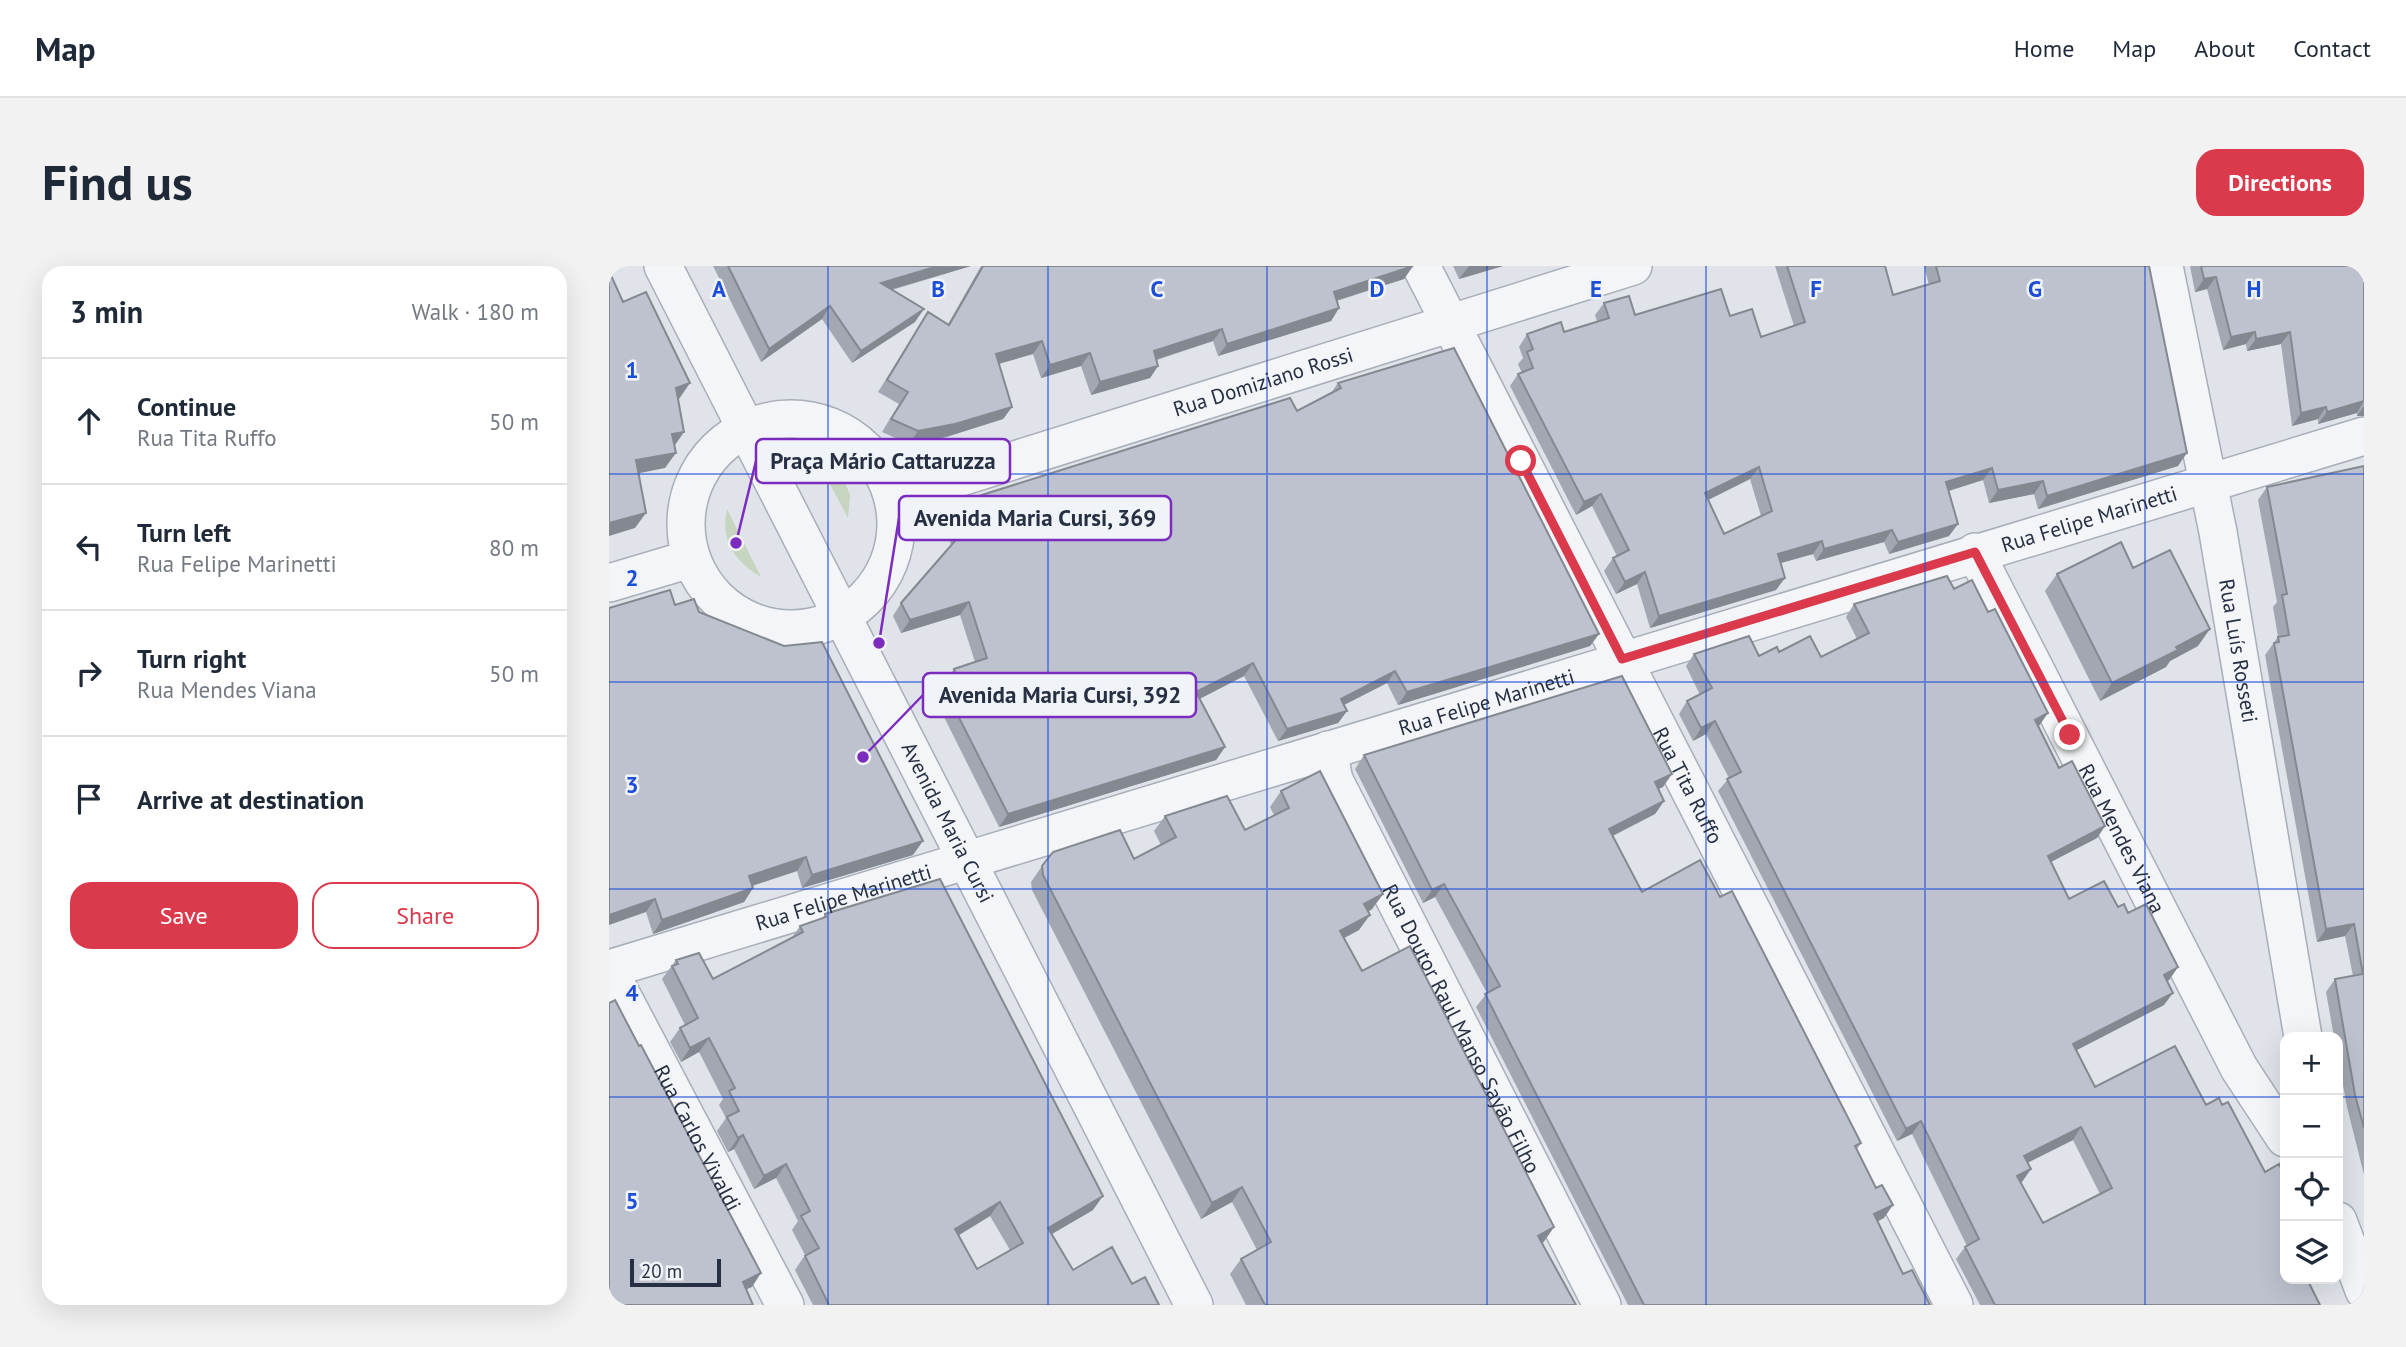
<!DOCTYPE html>
<html lang="en">
<head>
<meta charset="utf-8">
<style>
  :root { --surface:#fff; --page:#f2f2f3; --text:#1f2937; --muted:#747a83; --line:#e0e1e3; --accent:#db394c }
  body { margin:0; font-family:"PT Sans",sans-serif; background:var(--page); color:var(--text) }
  .controls { position:absolute; right:21px; bottom:21px; display:grid; overflow:hidden; border-radius:14px; box-shadow:0 7px 28px #0002 }
  .controls button { width:63px; height:63px; display:grid; place-items:center; padding:0; border:0; border-bottom:2px solid var(--line); background:var(--surface); color:var(--text); font:35px sans-serif }
  .scale { position:absolute; left:21px; bottom:18px; width:91px; box-sizing:border-box; padding-left:7px; border:4px solid #273043; border-top:0; font-size:19px; line-height:24px; white-space:nowrap; color:#273043; -webkit-text-stroke:5px #f0f3f7; paint-order:stroke }
  .stop { position:absolute; width:21px; height:21px; margin:-16px; border:5px solid #db394c; border-radius:50%; background:#fff }
  .stop.end { background:#db394c; border-color:#fff; box-shadow:0 2px 7px #0008 }
  .list { margin:0; padding:0; list-style:none }
  h2 { display:flex; justify-content:space-between; align-items:center; height:91px; margin:0; padding:0 28px; font-size:30px }
  h2 small { font-size:23px; font-weight:400; color:var(--muted) }
  .list li { display:grid; grid-template-columns:46px 1fr auto; gap:21px; align-items:center; box-sizing:border-box; height:126px; padding:0 28px; border-top:2px solid var(--line) }
  .list b { display:block; font-size:26px; white-space:nowrap }
  .list p { margin:0; font-size:23px; white-space:nowrap; color:var(--muted) }
  .list em { font-size:23px; font-style:normal; color:var(--muted) }
  .actions { display:flex; gap:14px; padding:21px 28px }
  .actions a { flex:1; padding:16px 0; border:2px solid var(--accent); border-radius:21px; text-align:center; font-size:24px; color:var(--accent) }
  .actions .main { background:var(--accent); color:#fff }
  .icon { flex:none; width:38px; height:38px; fill:none; stroke:currentColor; stroke-width:2; stroke-linecap:round; stroke-linejoin:round }
  .map { position:relative; flex:none; width:1755px; height:1039px; overflow:hidden; border-radius:21px }
  header { display:flex; align-items:center; gap:42px; box-sizing:border-box; height:98px; padding:0 35px; background:var(--surface); border-bottom:2px solid var(--line) }
  header strong { font-size:33px }
  nav { display:flex; gap:38px; margin-inline-start:auto; font-size:24px }
  .intro { display:flex; align-items:center; justify-content:space-between; box-sizing:border-box; height:168px; padding:0 42px }
  h1 { margin:0; font-size:49px }
  .button { padding:18px 32px; border-radius:21px; background:var(--accent); color:#fff; font-size:24px; font-weight:700 }
  main { display:flex; gap:42px; padding:0 42px }
  aside { flex:1; background:var(--surface); border-radius:21px; box-shadow:0 7px 28px #0002 }
  .map>svg:first-child { display:block }
  .green { fill:#c5d5c0 }
  .lines { fill:none; stroke-linecap:round; stroke-linejoin:round }
  .minor-casing { stroke:#a8aeb8; stroke-width:40 }
  .minor { stroke:#f3f5f8; stroke-width:37 }
  .wall { fill:#a3a7b1; fill-rule:evenodd }
  .shaded-wall { fill:#848890 }
  .building { fill:#bdc2ce; stroke:#848890; stroke-width:2; fill-rule:evenodd }
  .route { stroke:#db394c; stroke-width:9 }
  .grid { fill:none; stroke:#1d4ed8; stroke-width:2; stroke-opacity:0.55 }
  .labels { text-anchor:middle; stroke-width:5; stroke-linejoin:round; paint-order:stroke }
  .street-label { font-size:21px; fill:#273043; stroke:#f0f3f7 }
  .grid-label { font-size:23px; text-anchor:middle; font-weight:bold; fill:#1d4ed8; stroke:#f0f3f7; stroke-width:5; stroke-linejoin:round; paint-order:stroke }
  .leader { fill:none; stroke:#7b2cbf; stroke-width:2.5 }
  .callout-dot { fill:#7b2cbf; stroke:#f0f3f7; stroke-width:2.5 }
  .callout { fill:#f0f3f7; stroke:#7b2cbf; stroke-width:2.5 }
  .callout-label { font-size:23px; text-anchor:middle; font-weight:bold; fill:#273043 }
</style>
</head>
<body>
<header>
<strong>Map</strong>
<nav><a>Home</a><a>Map</a><a>About</a><a>Contact</a></nav>
</header>
<div class="intro"><h1>Find us</h1><a class="button">Directions</a></div>
<main>
<aside>
<h2>3 min<small>Walk · 180 m</small></h2>
<ul class="list">
<li><svg class="icon" aria-label="ahead" viewBox="0 0 24 24"><path d="M12 20V5M6 11l6-6 6 6"/></svg><div><b>Continue</b><p>Rua Tita Ruffo</p></div><em>50 m</em></li>
<li><svg class="icon" aria-label="left" viewBox="0 0 24 24"><path d="M17 20v-9H6M10 6l-5 5 5 5"/></svg><div><b>Turn left</b><p>Rua Felipe Marinetti</p></div><em>80 m</em></li>
<li><svg class="icon" aria-label="right" viewBox="0 0 24 24"><path d="M7 20v-9h11M14 6l5 5-5 5"/></svg><div><b>Turn right</b><p>Rua Mendes Viana</p></div><em>50 m</em></li>
<li><svg class="icon" aria-label="arrive" viewBox="0 0 24 24"><path d="M6 21V4h12l-3 4 3 4H6"/></svg><div><b>Arrive at destination</b></div></li>
</ul>
<div class="actions"><a class="main">Save</a><a>Share</a></div>
</aside>
<div class="map">
<svg width="1755" height="1039" viewBox="0 0 1755 1039">
  <rect width="100%" height="100%" fill="#e0e4ea"/>
  <path class="green" d="M213,203L235,214L241,229L239,252Z
    M118,243L152,311C126,295 111,276 118,243Z"/>
  <g class="lines">
    <g class="minor-casing">
      <g id="minor">
        <path id="s1" d="M54,0L585,1039"/>
        <path id="s2" d="M812,0L1345,1039"/>
        <path id="s3" d="M1555,0L1609,266L1694,771"/>
        <circle cx="182" cy="258" r="105"/>
        <path id="s4" d="M285,232L1024,0"/>
        <path id="s5" d="M1366,286L1630,802L1676,872"/>
        <path d="M0,317L81,293"/>
        <path id="s6" d="M719,484L725,514L993,1039"/>
        <path id="s7" d="M0,703L1755,170"/>
        <path id="s8" d="M0,705L176,1039"/>
        <path d="M1729,955L1755,1024"/>
      </g>
    </g>
    <use href="#minor" class="minor"/>
  </g>
  <path class="wall" d="M104,0H362L283,24L306,56L243,97L213,53L152,96Z
    M372,0H804L795,13L728,35L730,42L722,55L609,90L604,75L548,94L549,100L541,112L482,129L472,100L432,112L424,88L390,98L403,141L394,153L337,171L300,178L273,166L290,138L269,126L319,46L339,58Z
    M844,0H894L850,13Z
    M1166,0H1276L1284,29L1320,19L1315,0H1540L1569,200L1429,243L1425,228L1380,237L1374,214L1340,225V270L1280,288L1275,276L1207,295L1204,288L1172,297L1167,324L1041,362L1028,318L1007,328L995,305L1004,292L1008,290L983,240L967,249L901,120L909,108L913,107L909,98L914,92L910,81L918,68L955,66L988,55L986,49L995,37L1026,49L1121,50L1152,71L1185,60ZM1141,213L1152,250L1115,268L1099,234Z
    M1581,0H1755V150H1748V147L1709,158V153L1683,160L1672,78L1638,85L1637,78L1614,84L1598,23L1586,26Z
    M729,117L990,368L981,380L789,439L778,417L735,439L738,445L729,457L669,475L635,410L591,432L616,481L607,494L390,561L333,447L342,434L336,415L345,403L366,396L351,349L292,367L284,350L292,337L342,279L333,251L341,239L688,145L722,127Z
    M1755,200V909L1738,841L1729,791V771H1725L1717,726L1726,713L1744,710L1736,670L1708,676L1656,389L1669,371L1664,341L1668,336L1649,234L1658,221Z
    M1524,302L1589,380L1561,395L1557,401L1491,435L1436,325L1448,308Z
    M1345,323L1430,460L1450,502L1496,560L1488,572L1442,596L1460,633L1509,641L1519,647L1569,701L1560,714L1558,715L1555,739L1468,784L1486,821L1676,1013L1711,1039H1371L1347,993L1356,981L1358,980L1303,868L1288,875L1109,525L1120,512L1097,468L1084,475L1070,448L1078,435L1091,429L1077,400L1085,388L1150,390L1170,386L1212,391L1248,373L1237,351L1245,338ZM1464,874L1491,928L1434,957L1412,916L1422,903L1418,897Z
    M66,339L90,346L304,589L193,622L188,605L143,620L144,622L135,636L44,668L37,646Z
    M755,489L1054,521L1049,523L1055,535L1046,548L1004,570L1033,626L1111,631L1252,877L1248,883L1275,952L1268,955L1294,1008L1321,1039H1019L867,741L878,727L826,631L814,637L746,503Z
    M672,525L774,628L763,643L759,646L750,664L735,672L753,705L945,961L933,977L967,1039H637L621,1008L632,993L648,984L623,936L592,953L423,624L422,616L433,600L525,593L552,579L545,565L556,550L636,564L665,549L661,541Z
    M216,648L484,944L443,968L464,1004L523,1018L550,1039H204L186,1004L196,989L183,964L189,955L167,912L145,923L125,883L119,886L108,865L117,852L110,839L114,833L90,786L72,796L61,776L71,762L76,759L53,713L67,694L104,713L182,673L191,660L213,653ZM381,950L401,984L368,1003L350,969Z"/>
  <path class="shaded-wall" d="M329,0H362L263,29L272,17Z
    M804,0L795,13L716,38L725,26Z
    M860,0H894L850,13Z
    M1607,11L1598,23L1586,26L1595,13Z
    M221,40L213,53L152,96L160,83Z
    M730,42L722,55L609,90L618,78Z
    M315,43L306,56L243,97L252,85Z
    M613,63L604,75L536,97L545,85Z
    M1646,66L1637,78L1614,84L1622,71Z
    M1681,66L1672,78L1638,85L1647,73Z
    M433,75L424,88L378,101L387,88Z
    M481,87L472,100L432,112L441,99Z
    M549,100L541,112L482,129L491,116Z
    M81,117L70,133L56,137L67,122Z
    M1755,135L1748,147L1709,158L1718,146Z
    M1755,140V150H1748Z
    M403,141L394,153L337,171L300,178L309,165Z
    M1717,141L1709,153L1683,160L1692,147Z
    M75,166L64,182L63,168Z
    M67,187L56,202L16,210L27,194Z
    M1578,187L1569,200L1429,243L1438,230Z
    M1150,201L1141,213L1087,240L1096,227Z
    M1383,202L1374,214L1329,228L1337,216Z
    M1434,215L1425,228L1380,237L1389,224Z
    M992,228L983,240L967,249L975,236Z
    M37,247L26,262L0,270V257Z
    M1349,258L1340,270L1280,288L1289,276Z
    M1283,264L1275,276L1207,295L1215,283Z
    M1213,275L1204,288L1161,300L1169,288Z
    M1036,306L1028,318L1007,328L1016,316Z
    M1176,312L1167,324L1041,362L1050,350Z
    M360,336L351,349L292,367L301,354Z
    M1601,363L1589,380L1561,395L1557,401L1491,435L1503,417L1567,381Z
    M990,368L981,380L789,439L798,426Z
    M644,397L635,410L579,439L587,426Z
    M786,405L778,417L723,445L732,433Z
    M738,445L729,457L669,475L678,463Z
    M1439,447L1430,460L1417,466L1426,454Z
    M1106,455L1097,468L1084,475L1092,462Z
    M616,481L607,494L390,561L399,548Z
    M1063,508L1054,521L1036,529L1046,516Z
    M1055,535L1046,548L991,576L1000,563Z
    M1496,560L1488,572L1430,602L1439,590Z
    M314,575L304,589L193,622L203,609Z
    M197,591L188,605L130,624L140,610Z
    M835,618L826,631L814,637L823,624Z
    M144,622L135,636L44,668L53,654Z
    M774,628L763,643L744,654L755,638Z
    M46,633L37,646L0,659V649Z
    M761,649L750,664L720,680L731,665Z
    M1745,658L1736,670L1708,676L1717,663Z
    M1569,701L1560,714L1546,721L1555,709Z
    M1564,727L1555,739L1456,790L1464,778Z
    M100,772L90,786L72,796L81,782Z
    M1312,855L1303,868L1288,875L1297,863Z
    M1472,861L1464,874L1406,903L1415,890Z
    M134,869L125,883L119,886L129,872Z
    M177,898L167,912L145,923L155,910Z
    M1422,903L1413,916L1399,922L1408,910Z
    M633,921L623,936L592,953L603,937Z
    M494,930L484,944L429,976L439,962Z
    M391,936L381,950L337,977L346,963Z
    M1284,939L1275,952L1256,962L1265,948Z
    M945,961L934,977L918,985L929,970Z
    M152,1007L143,1021L124,1029L134,1016Z"/>
  <path class="building" d="M119,0H329L272,17L315,43L252,85L221,40L160,83Z
    M374,0H804L725,26L730,42L618,78L613,63L545,85L549,100L491,116L481,87L441,99L433,75L387,88L403,141L346,158L309,165L282,153L299,126L278,114L319,46L340,59Z
    M1178,0H1276L1284,29L1331,15L1327,0H1540L1578,187L1438,230L1434,215L1389,224L1383,202L1337,216L1349,258L1289,276L1283,264L1215,283L1213,275L1169,288L1176,312L1050,350L1036,306L1016,316L1004,292L1020,284L992,228L975,236L909,108L924,102L918,86L924,83L918,68L952,56L955,66L1000,52L995,37L1020,30L1026,49L1112,23L1121,50L1143,43L1152,71L1196,56ZM1150,201L1163,245L1115,268L1096,227Z
    M1592,0H1755V135L1718,146L1717,141L1692,147L1681,66L1647,73L1646,66L1622,71L1607,11L1595,13Z
    M0,5L14,36L37,26L81,117L67,122L75,166L63,168L67,187L27,194L37,247L0,257Z
    M845,82L990,368L798,426L786,405L732,433L738,445L678,463L644,397L587,426L616,481L399,548L341,434L353,431L345,403L378,392L360,336L301,354L292,337L352,268L341,239L681,132L688,145L732,122L729,117Z
    M1755,200V862L1746,829L1726,713L1754,708L1745,658L1717,663L1665,377L1670,376L1669,371L1680,369L1673,329L1678,328L1658,221Z
    M1512,276L1524,302L1561,284L1601,363L1567,381L1569,384L1503,417L1448,308Z
    M1338,310L1345,323L1363,314L1379,346L1386,343L1439,447L1426,454L1450,502L1463,495L1496,560L1439,590L1460,633L1495,615L1509,641L1515,638L1519,647L1537,638L1569,701L1555,709L1564,727L1464,778L1486,821L1566,780L1597,839L1610,832L1613,839L1619,836L1656,906L1670,898L1676,911V1013H1698L1711,1039H1386L1356,981L1370,973L1312,855L1297,863L1118,513L1132,506L1106,455L1092,462L1078,435L1103,422L1085,388L1140,370L1150,390L1168,381L1170,386L1201,370L1212,391L1260,367L1245,338ZM1472,861L1503,922L1434,957L1408,910L1422,903L1415,890Z
    M61,324L66,339L85,333L90,346L175,380L213,376L314,575L203,609L197,591L140,610L144,622L53,654L46,633L0,649V342Z
    M1013,410L1063,508L1046,516L1055,535L1000,563L1033,626L1091,594L1111,631L1123,625L1252,877L1246,880L1267,922L1273,919L1284,939L1265,948L1294,1008L1303,1004L1321,1039H1035L876,728L891,720L835,618L823,624L755,489Z
    M711,505L774,628L755,638L761,649L731,665L753,705L801,680L945,961L929,970L967,1039H656L632,993L662,976L633,921L603,937L434,609L433,600L444,586L511,564L525,593L567,571L556,550L618,530L636,564L680,542L672,525Z
    M331,613L494,930L439,962L464,1004L503,981L523,1018L536,1011L550,1039H220L196,990L210,982L192,950L201,945L177,898L155,910L134,869L129,872L118,851L130,845L120,825L126,822L100,772L81,782L71,762L89,752L63,700L69,698L67,694L90,687L104,713L194,666L191,660L217,651L216,648ZM391,936L414,977L368,1003L346,963Z
    M6,734L30,780L32,779L152,1007L134,1016L144,1039H0V737Z"/>
  <g class="lines">
    <path class="route" d="M912,195L1013,393L1366,286L1461,469"/>
  </g>
  <path class="grid" d="M219,0V1039M439,0V1039M658,0V1039M878,0V1039M1097,0V1039M1316,0V1039M1536,0V1039M0,208H1755M0,416H1755M0,623H1755M0,831H1676M1729,831H1755"/>
  <g class="labels">
    <g class="street-label">
      <text dy="7" stroke="none"><textPath href="#s4" startOffset="387">Rua Domiziano Rossi</textPath></text>
      <text dy="7" stroke="none"><textPath href="#s7" startOffset="1547">Rua Felipe Marinetti</textPath></text>
      <text dy="7" stroke="none"><textPath href="#s3" startOffset="392">Rua Luís Rosseti</textPath></text>
      <text dy="7" stroke="none"><textPath href="#s7" startOffset="917">Rua Felipe Marinetti</textPath></text>
      <text dy="7" stroke="none"><textPath href="#s2" startOffset="584">Rua Tita Ruffo</textPath></text>
      <text dy="7" stroke="none"><textPath href="#s1" startOffset="625">Avenida Maria Cursi</textPath></text>
      <text dy="7" stroke="none"><textPath href="#s5" startOffset="322">Rua Mendes Viana</textPath></text>
      <text dy="7" stroke="none"><textPath href="#s7" startOffset="245">Rua Felipe Marinetti</textPath></text>
      <text dy="7" stroke="none"><textPath href="#s6" startOffset="310">Rua Doutor Raul Manso Sayão Filho</textPath></text>
      <text dy="7" stroke="none"><textPath href="#s8" startOffset="189">Rua Carlos Vivaldi</textPath></text>
    </g>
  </g>
  <g class="grid-label">
    <text x="110" y="31">A</text>
    <text x="329" y="31">B</text>
    <text x="548" y="31">C</text>
    <text x="768" y="31">D</text>
    <text x="987" y="31">E</text>
    <text x="1207" y="31">F</text>
    <text x="1426" y="31">G</text>
    <text x="1645" y="31">H</text>
    <text x="23" y="112">1</text>
    <text x="23" y="320">2</text>
    <text x="23" y="527">3</text>
    <text x="23" y="735">4</text>
    <text x="23" y="943">5</text>
  </g>
  <path class="leader" d="M127 277L147 195M270 377L290 252M254 491L314 429"/>
  <g class="callout-dot">
    <circle cx="127" cy="277" r="7"/>
    <circle cx="270" cy="377" r="7"/>
    <circle cx="254" cy="491" r="7"/>
  </g>
  <g class="callout">
    <rect x="147" y="173" width="254" height="44" rx="7"/>
    <rect x="290" y="230" width="272" height="44" rx="7"/>
    <rect x="314" y="407" width="273" height="44" rx="7"/>
  </g>
  <g class="callout-label">
    <text x="274" y="203">Praça Mário Cattaruzza</text>
    <text x="426" y="260">Avenida Maria Cursi, 369</text>
    <text x="451" y="437">Avenida Maria Cursi, 392</text>
  </g>
</svg>
<div class="controls">
<button>+</button>
<button>−</button>
<button><svg class="icon" aria-label="locate" viewBox="0 0 24 24"><circle cx="12" cy="12" r="6"/><path d="M12 2v4M12 18v4M2 12h4M18 12h4"/></svg></button>
<button><svg class="icon" aria-label="layers" viewBox="0 0 24 24"><path d="M12 4l9 5-9 5-9-5zM3 14l9 5 9-5"/></svg></button>
</div>
<div class="scale">20 m</div>
<div class="stop" style="left:912px;top:195px"></div>
<div class="stop end" style="left:1461px;top:469px"></div>
</div>
</main>
</body>
</html>
